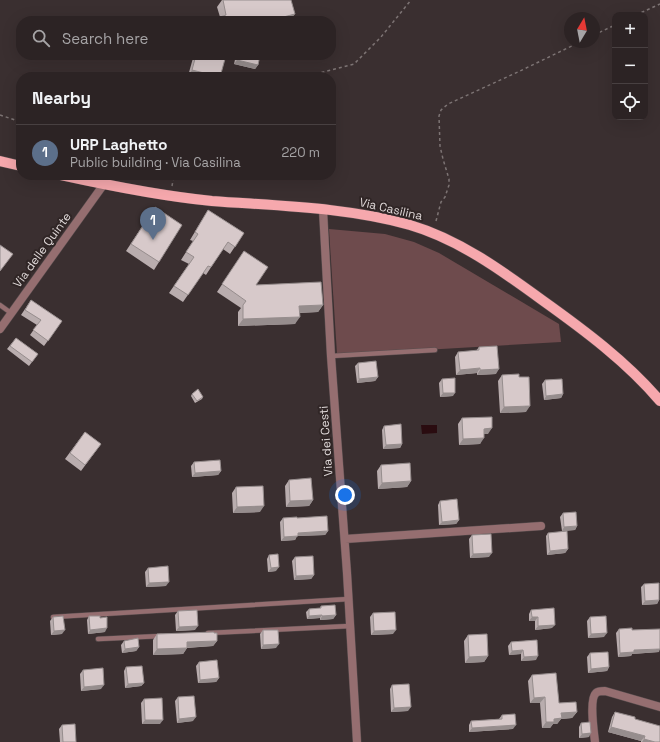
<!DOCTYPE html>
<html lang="en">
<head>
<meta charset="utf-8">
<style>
  :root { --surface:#2c2324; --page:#342b2c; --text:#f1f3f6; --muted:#a6a4a6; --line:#484041; --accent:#ea580c }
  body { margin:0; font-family:"Space Grotesk",sans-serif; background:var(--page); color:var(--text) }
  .controls { position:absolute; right:12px; top:12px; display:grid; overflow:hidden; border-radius:8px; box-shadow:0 4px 16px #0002 }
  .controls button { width:36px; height:36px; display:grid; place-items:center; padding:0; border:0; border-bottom:1px solid var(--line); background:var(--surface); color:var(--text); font:20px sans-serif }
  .compass { position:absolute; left:564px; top:12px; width:36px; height:36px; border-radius:50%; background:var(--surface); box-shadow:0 4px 16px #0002; rotate:10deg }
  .you { position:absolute; left:345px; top:495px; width:14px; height:14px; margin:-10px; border:3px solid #fff; border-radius:50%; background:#1a73e8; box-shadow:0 0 0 6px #1a73e833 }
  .badge { display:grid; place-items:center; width:26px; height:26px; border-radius:50%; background:var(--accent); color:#fff; font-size:13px; font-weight:700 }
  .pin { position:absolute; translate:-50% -33px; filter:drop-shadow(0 1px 2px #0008) }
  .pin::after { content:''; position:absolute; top:21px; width:14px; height:12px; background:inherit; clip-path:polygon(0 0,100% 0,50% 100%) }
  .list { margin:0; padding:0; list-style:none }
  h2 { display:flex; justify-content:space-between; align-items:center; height:52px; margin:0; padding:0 16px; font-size:17px }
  h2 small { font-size:13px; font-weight:400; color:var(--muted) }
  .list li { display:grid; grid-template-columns:26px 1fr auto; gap:12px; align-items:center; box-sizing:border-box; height:56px; padding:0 16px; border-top:1px solid var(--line) }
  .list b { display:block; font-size:15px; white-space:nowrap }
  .list p { margin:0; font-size:13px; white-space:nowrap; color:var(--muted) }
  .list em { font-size:13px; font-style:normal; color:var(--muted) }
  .icon { flex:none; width:22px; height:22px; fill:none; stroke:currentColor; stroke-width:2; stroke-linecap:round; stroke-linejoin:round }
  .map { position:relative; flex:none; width:660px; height:742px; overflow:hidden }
  .search { position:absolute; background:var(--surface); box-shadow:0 4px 16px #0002; left:16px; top:16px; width:320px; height:44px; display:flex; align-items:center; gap:10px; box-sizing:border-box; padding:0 14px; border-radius:16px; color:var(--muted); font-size:15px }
  .panel { position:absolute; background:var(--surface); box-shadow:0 4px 16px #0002; left:16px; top:72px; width:320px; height:108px; border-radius:16px }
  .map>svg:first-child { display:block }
  .green { fill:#6e4b4d }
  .water { fill:#2a0c10 }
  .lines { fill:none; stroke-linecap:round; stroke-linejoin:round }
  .lane-casing { stroke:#584d4e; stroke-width:5.5 }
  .street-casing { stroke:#584d4e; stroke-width:9 }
  .primary-casing { stroke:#584d4e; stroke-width:11 }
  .path { stroke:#7d7474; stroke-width:1.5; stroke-dasharray:3 3; stroke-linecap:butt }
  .lane { stroke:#956e70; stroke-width:4.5 }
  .street { stroke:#956e70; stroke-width:8 }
  .primary { stroke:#f6a8ad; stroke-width:10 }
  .wall { fill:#b9adae }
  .shaded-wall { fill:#968d8d }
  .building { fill:#d7c9ca; stroke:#968d8d }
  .labels { text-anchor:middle; stroke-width:4; stroke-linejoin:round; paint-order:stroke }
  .street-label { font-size:12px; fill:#dfd8d8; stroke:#302626 }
</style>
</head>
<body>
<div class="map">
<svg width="660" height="742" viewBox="0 0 660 742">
  <rect width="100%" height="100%" fill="#3a2f30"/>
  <path class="green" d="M329,229L385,234L414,242L439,253L559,324L561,342L338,355L337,354Z"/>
  <path class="water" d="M421,425H437V433L422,434Z"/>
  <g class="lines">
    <g class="lane-casing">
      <path id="lane" d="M0,305L11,313
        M331,356L435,350
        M53,617L349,599
        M208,633L350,626
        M98,639L161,636"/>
    </g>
    <g class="street-casing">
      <path id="street" d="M323,210L331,356L347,573L357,742
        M0,329L104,184
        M345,539L541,526
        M595,742C594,733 589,699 596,693C598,691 602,691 605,691L660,707"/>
    </g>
    <g class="primary-casing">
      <path id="primary" d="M0,161L21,166
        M61,175C111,186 161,196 212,201C278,206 346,207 410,225C458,239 501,270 542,300C584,330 627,362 660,401"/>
    </g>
    <path class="path" d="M636,15L660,4
      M594,35L615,25
      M304,77L354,64L381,37L411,0
      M0,115L21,122
      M172,186L174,175
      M436,221L441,202L445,197L449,185V179L443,159L440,146L439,116L441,110L448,104L520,71L580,42"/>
    <use href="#lane" class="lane"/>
    <use href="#street" class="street"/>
    <use href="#primary" class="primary"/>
  </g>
  <path class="wall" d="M222,0H291L290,21H217L220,17L217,7Z
    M195,55H209L220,77H194L188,76L193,58Z
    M236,55H260L258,65L255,69L234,64Z
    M155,207L159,262L154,270L126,251Z
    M208,210L244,233L230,254L223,249L206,275L203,273L183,302L169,293L189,264L181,260L193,241L190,240Z
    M244,251L256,285L323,305L318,312L299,313L295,324L238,326V312L241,308L217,292Z
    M31,300L62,321L44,346L30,335L37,325L21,315Z
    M16,338L38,354L29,366L7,349Z
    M479,347L496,374L477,375V373L456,375L455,357L458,352L476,351Z
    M358,363L378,377L375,381L357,383L355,366Z
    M502,375L519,377L526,412L500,413L498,381Z
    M442,379L453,396L440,397L439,383Z
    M545,380L563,394L561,398L544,400L542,384Z
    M192,394L203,397L202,399L195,403L191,396Z
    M462,418L488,434H484L480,444L459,445L458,424Z
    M384,426L402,444L400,448L383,449L382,430Z
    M85,432L101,444L81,471L65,459Z
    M194,462L221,471L218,475L192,477L191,466Z
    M381,465L411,481L407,487L378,489L377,471Z
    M289,480L313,500L309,506L286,507L285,486Z
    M236,487L260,512L233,513L232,493Z
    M440,501L459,520L456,524L439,525L438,505Z
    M563,513L577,526L575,530L562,531L560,517Z
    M283,518H297L328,531L325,535L297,536L295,540L281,541L280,522Z
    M548,533L568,549L565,553L547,555L546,536Z
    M472,535L489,557L470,558L469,539Z
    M269,555L276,571L268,572L267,559Z
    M295,557L314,575L311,579L294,580L292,561Z
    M148,568L166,586L146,587L145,572Z
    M644,584L659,600L657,604L642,605L641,587Z
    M321,606L336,615L333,619L320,620V618L307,619L306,612L309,609L320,608Z
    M531,610L552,628L535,630V621H529V614Z
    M178,611L195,630L176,631L175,615Z
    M373,613L393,634L371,635L370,617Z
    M89,616L100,618L105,632L88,634L87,620Z
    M53,617L62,634L51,635L50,621Z
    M590,617L604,637L588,638L587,621Z
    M619,629L632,630L659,652L632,654L631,656L618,657L616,633Z
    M263,630L276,648L261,649L260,634Z
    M214,633L217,641L213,646L187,648L183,654L153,655V640L157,634Z
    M468,635L488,656L484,662L465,663L464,641Z
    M537,640L536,660L521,661V654L509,655L508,646L511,642Z
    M124,641L139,647L136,651L122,653L121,645Z
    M590,653L609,667L607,671L588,673L587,657Z
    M199,662L219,678L216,682L198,683L196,666Z
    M126,667L144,683L141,686L125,688L124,671Z
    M83,670L101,689L81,691L80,674Z
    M532,675L559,703L577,712L572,718L561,719L557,724H553L550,728H542L540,703H530L528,681Z
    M392,685L408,711L391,712L390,689Z
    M178,697L193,721L177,723L175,701Z
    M144,699L160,724H142L141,703Z
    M615,712L635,719L660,742H641V741L608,732L612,717Z
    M502,715L513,729L469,732V725L471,721L499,719Z
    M581,723L589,737L579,738V727Z
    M62,725L76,742H60L59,729Z"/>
  <path class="shaded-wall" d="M295,14L290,21H268Z
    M237,60L258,65L255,69L234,64Z
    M192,70L220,77H194L188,76Z
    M323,305L318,312L294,313L299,306Z
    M300,317L295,324L238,326L243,319Z
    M480,368L477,373L456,375L460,370Z
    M499,369L496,374L477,375L480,370Z
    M378,377L375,381L357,383L359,379Z
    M443,393H455L453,396L440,397Z
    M563,394L561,398L544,400L546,396Z
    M530,406L526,412L500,413L504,407Z
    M492,428L488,434H480L484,429Z
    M484,438L480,444L459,445L463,439Z
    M402,444L400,448L383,449L386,445Z
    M221,471L218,475L192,477L195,473Z
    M411,481L407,487L378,489L382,483Z
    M313,500L309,506L286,507L290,501Z
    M264,506L260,512L233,513L237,507Z
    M459,520L456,524L439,525L442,522Z
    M577,526L575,530L562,531L564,527Z
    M328,531L325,535L297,536L295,540L281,541L284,537L298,533Z
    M568,549L565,553L547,555L550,551Z
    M492,553L489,557L470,558L473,554Z
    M279,567L276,571L268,572L271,568Z
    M314,575L311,579L294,580L296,576Z
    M169,582L166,586L146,587L149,583Z
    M659,600L657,604L642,605L645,601Z
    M322,615L320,618L307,619L309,616Z
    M336,615L333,619L320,620L322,616Z
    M532,617H538L535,621H529Z
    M555,625L552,628L535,630L538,626Z
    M198,626L195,630L176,631L179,627Z
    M107,628L105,632L88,634L90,630Z
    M65,630L62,634L51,635L54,631Z
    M396,630L393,634L371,635L374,631Z
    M607,633L604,637L588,638L591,634Z
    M217,641L213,646L183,648L187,642Z
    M279,644L276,648L261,649L263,645Z
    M139,647L136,651L122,653L125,649Z
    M187,648L183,654L153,655L157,649Z
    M660,649L659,652L632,654L631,656L618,657L620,653L634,650Z
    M523,650L521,654L509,655L512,651Z
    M488,656L484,662L465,663L469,657Z
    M538,656L536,660L521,661L524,657Z
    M609,667L607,671L588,673L591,669Z
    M219,678L216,682L198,683L200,680Z
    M144,683L141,686L125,688L128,684Z
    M104,685L101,689L81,691L84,687Z
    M545,697L540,703H530L534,698Z
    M411,707L408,711L391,712L394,708Z
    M577,712L572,718L561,719L557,724H553L550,728H542L546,722L554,719L561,713Z
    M196,717L193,721L177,723L179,719Z
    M145,720H163L160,724H142Z
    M516,725L513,729L469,732L472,728Z
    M611,727L645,736L641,741L608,732Z
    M591,733L589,737L579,738L582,734Z
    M644,739L655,742H642Z"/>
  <path class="building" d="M223,0H291L295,14L268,21H221L220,17L226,15Z
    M196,55H209L225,59L220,77L192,70Z
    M238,55H260L258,65L237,60Z
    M155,207L182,225L159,262L131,244Z
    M208,210L244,233L235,247L228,242L211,267L208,266L188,295L174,286L194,257L186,252L198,234L195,232Z
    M0,245L13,254L0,271Z
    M244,251L268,267L256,285L321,282L323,305L299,306L300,317L243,319V305L246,301L222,284Z
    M31,300L62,321L48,341L33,330L41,320L25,310Z
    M16,338L38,354L32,362L10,346Z
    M497,346L499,369L480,370V368L460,370L458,352L479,350V347Z
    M376,361L378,377L359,379L358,363Z
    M519,374V377H529L530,406L504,407L502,375Z
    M455,378V393H443L442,379Z
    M562,379L563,394L546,396L545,380Z
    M198,389L203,397L197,401L192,394Z
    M492,417V428L484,429V438L463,439L462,418Z
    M401,424L402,444L386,445L384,426Z
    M85,432L101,444L85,465L70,453Z
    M220,460L221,471L195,473L194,462Z
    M410,463L411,481L382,483L381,465Z
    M311,478L313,500L290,501L289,480Z
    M263,486L264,506L237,507L236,487Z
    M457,499L459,520L442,522L440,501Z
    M576,512L577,526L564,527L563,513Z
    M327,516L328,531L298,533V536L284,537L283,518L297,517V518Z
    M567,531L568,549L550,551L548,533Z
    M491,534L492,553L473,554L472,535Z
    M278,554L279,567L271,568L269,555Z
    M313,556L314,575L296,576L295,557Z
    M168,566L169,582L149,583L148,568Z
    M659,583V600L645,601L644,584Z
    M335,605L336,615L322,616V615L309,616V609L321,608V606Z
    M554,608L555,625L538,626V617H532L531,610Z
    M197,610L198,626L179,627L178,611Z
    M395,612L396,630L374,631L373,613Z
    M63,616L65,630L54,631L53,617Z
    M89,616H100V618L107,617V628L90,630Z
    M606,616L607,633L591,634L590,617Z
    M632,628V630L660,629V649L634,650V652L620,653L619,629Z
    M263,630H278L279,644L263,645Z
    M214,632V633H217V641L187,642V648L157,649V634Z
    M487,634L488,656L469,657L468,635Z
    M138,638L139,647L125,649L124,641Z
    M537,640L538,656L524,657L523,650L512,651L511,642Z
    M608,652L609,667L591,669L590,653Z
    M217,660L219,678L200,680L199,662Z
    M142,666L144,683L128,684L126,667Z
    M103,668L104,685L84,687L83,670Z
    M556,673L559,703L576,702L577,712L561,713L562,718L554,719V722H546L545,697L534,698L532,675Z
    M409,684L411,707L394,708L392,685Z
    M194,696L196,717L179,719L178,697Z
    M162,698L163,720H145L144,699Z
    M615,712L635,717V719L660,726V742H655L644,739L645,736L611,727Z
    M515,714L516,725L472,728L471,721L502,719V715Z
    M590,722L591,733L582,734L581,723Z
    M75,724L76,742H63L62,725Z"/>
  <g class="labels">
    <g class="street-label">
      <text transform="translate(391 209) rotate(13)" y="4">Via Casilina</text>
      <text transform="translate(42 250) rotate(-54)" y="4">Via delle Quinte</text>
      <text transform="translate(326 441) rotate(-94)" y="4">Via dei Cesti</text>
    </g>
  </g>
</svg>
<div class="controls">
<button>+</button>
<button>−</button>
<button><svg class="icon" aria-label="locate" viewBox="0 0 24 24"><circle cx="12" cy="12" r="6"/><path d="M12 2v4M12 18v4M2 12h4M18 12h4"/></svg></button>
</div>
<svg class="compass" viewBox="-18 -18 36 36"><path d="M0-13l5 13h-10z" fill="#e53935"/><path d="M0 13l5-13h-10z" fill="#a6a4a6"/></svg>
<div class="you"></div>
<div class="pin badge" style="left:153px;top:240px;background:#5c6f8a">1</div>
<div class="search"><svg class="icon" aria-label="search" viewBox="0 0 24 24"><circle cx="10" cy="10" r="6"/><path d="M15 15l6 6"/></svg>Search here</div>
<section class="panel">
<h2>Nearby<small></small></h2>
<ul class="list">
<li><span class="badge" style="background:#5c6f8a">1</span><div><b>URP Laghetto</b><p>Public building · Via Casilina</p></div><em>220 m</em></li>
</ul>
</section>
</div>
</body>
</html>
